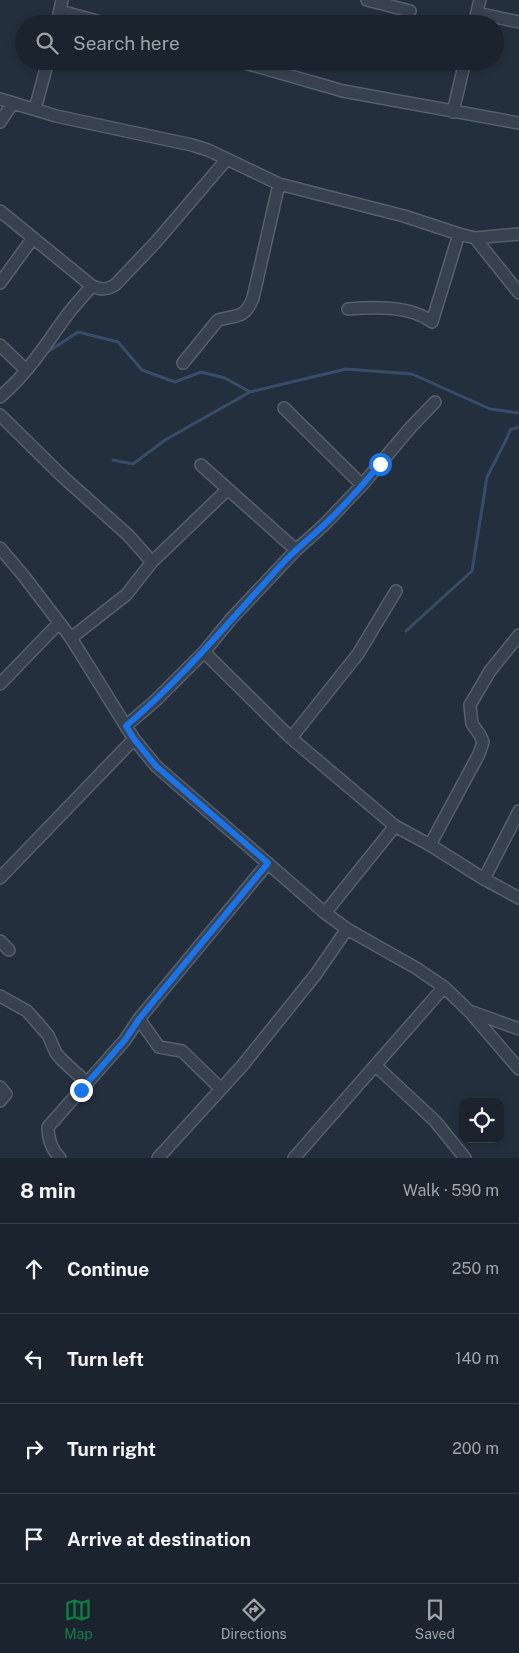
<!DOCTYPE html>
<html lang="en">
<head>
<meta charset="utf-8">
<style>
  :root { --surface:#1b232e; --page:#282f3a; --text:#f1f3f6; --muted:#a0a4aa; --line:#39404a; --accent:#0b8043 }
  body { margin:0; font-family:"Public Sans",sans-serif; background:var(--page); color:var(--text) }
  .controls { position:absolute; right:15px; bottom:15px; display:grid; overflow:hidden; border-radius:10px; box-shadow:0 2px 8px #0003 }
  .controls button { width:45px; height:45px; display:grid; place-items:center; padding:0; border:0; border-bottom:1px solid var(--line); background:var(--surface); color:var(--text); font:25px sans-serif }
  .stop { position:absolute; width:15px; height:15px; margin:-11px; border:4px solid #1a73e8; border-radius:50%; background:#fff }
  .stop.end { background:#1a73e8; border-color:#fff; box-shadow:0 1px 5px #0008 }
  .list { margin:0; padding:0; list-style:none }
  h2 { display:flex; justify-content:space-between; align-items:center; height:65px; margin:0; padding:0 20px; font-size:21px }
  h2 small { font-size:16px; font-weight:400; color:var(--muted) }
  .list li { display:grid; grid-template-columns:32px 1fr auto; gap:15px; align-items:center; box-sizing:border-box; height:90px; padding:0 20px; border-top:1px solid var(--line) }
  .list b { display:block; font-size:19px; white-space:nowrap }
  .list em { font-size:16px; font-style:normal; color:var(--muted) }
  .icon { flex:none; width:28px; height:28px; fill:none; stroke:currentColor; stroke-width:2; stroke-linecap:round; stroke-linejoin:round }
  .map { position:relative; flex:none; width:519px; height:1158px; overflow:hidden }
  .search { position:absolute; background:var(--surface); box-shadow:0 2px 8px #0003; left:15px; right:15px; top:15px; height:55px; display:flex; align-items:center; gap:12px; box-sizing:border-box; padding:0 18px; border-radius:28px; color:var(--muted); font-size:19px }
  .sheet { height:425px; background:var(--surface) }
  nav { display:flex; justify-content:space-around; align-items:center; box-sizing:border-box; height:70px; border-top:1px solid var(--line); background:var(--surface); font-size:14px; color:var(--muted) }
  nav a { display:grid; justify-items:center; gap:2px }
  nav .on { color:var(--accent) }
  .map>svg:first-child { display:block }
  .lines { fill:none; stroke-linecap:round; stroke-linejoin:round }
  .stream { stroke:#394c67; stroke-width:3 }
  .street-casing { stroke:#565f6c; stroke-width:14 }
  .street { stroke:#38414e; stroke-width:11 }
  .route { stroke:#1a73e8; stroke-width:6 }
</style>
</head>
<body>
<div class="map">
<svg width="519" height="1158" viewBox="0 0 519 1158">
  <rect width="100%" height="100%" fill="#242f3e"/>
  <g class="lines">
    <path class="stream" d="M49,351L78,332L118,342L142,370L175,382L201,372L225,378L250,392
      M113,460L133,464L165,440L250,392L346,369L412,374L490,409L519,413
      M406,631L472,571L487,477L507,438L510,430L519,427"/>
    <g class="street-casing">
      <path id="street" d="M367,0L410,11
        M60,11L108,24
        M477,13L519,22
        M57,24L62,0
        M474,24L480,0
        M238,61L343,91L519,123
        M0,99L56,116L192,145L208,150L279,184L404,216L459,234L475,238L519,293
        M35,109L48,61
        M453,112L465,61
        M0,122L13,103
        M0,211L92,286
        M475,238L519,234
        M0,283L33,238
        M348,309C373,307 410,305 432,322L459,234
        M0,345L26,370
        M183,363L218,320C236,315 245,319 253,298L279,184
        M0,397C25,376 43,349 62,322C71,309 82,297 92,286C101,290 106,290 115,285L156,242L227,159
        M284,408L362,485
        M0,415L63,477L128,535L152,562
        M201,465L296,550
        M0,548L23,575L71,638L134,739L156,766L325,913L347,929L416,968L444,987L470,1012L519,1069
        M71,638L126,595L152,562L228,489
        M204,652L291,738L395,826L430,845L484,879L519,898
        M0,684L59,623
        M127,725L155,701L204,652L231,619L296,550L324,525L362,485L411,427L435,402
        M291,738L358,654L396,591
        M430,845L479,754L483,742L480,735L472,724L470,705L490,671L519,635
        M0,878L134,739
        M484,879L519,811
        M325,913L395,826
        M0,941L9,950
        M0,996L27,1011L48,1035L56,1053L62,1060L87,1083
        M472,1012L519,1029
        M139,1019L159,1047L182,1051L221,1089
        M376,1066L435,1121L465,1158
        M0,1087L6,1094L0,1101
        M60,1158C51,1149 48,1139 48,1127L125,1040L139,1019L268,863
        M158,1158L242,1066L316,974L347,929
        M294,1158L444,987"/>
    </g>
    <use href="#street" class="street"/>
  </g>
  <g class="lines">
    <path class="route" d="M81,1090L125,1040L139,1019L268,863L156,766L134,739L126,726C184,677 231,619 282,564C295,550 310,538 324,525C344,506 363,485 380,464"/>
  </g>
</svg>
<div class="controls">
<button><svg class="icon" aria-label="locate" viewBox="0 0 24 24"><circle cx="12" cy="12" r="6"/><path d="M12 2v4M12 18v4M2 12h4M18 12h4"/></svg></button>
</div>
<div class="stop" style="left:380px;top:464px"></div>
<div class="stop end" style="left:81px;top:1090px"></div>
<div class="search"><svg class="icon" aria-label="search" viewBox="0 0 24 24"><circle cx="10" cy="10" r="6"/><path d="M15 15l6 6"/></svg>Search here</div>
</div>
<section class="sheet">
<h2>8 min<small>Walk · 590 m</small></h2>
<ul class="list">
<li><svg class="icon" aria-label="ahead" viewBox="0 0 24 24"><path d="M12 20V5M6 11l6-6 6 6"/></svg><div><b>Continue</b></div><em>250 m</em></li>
<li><svg class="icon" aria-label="left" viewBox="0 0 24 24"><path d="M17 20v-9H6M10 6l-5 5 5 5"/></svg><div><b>Turn left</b></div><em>140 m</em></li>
<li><svg class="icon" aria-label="right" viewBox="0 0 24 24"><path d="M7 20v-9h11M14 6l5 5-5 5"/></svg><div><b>Turn right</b></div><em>200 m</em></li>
<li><svg class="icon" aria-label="arrive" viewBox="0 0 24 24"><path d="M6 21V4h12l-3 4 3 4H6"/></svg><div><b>Arrive at destination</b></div></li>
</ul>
</section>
<nav>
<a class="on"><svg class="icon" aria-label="map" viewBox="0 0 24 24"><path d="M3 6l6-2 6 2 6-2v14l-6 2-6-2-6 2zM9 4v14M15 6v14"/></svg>Map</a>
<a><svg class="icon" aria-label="directions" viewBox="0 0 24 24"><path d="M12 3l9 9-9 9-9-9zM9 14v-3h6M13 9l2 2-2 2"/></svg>Directions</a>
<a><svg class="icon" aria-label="saved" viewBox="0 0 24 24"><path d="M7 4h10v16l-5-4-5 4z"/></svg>Saved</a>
</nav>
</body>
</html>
